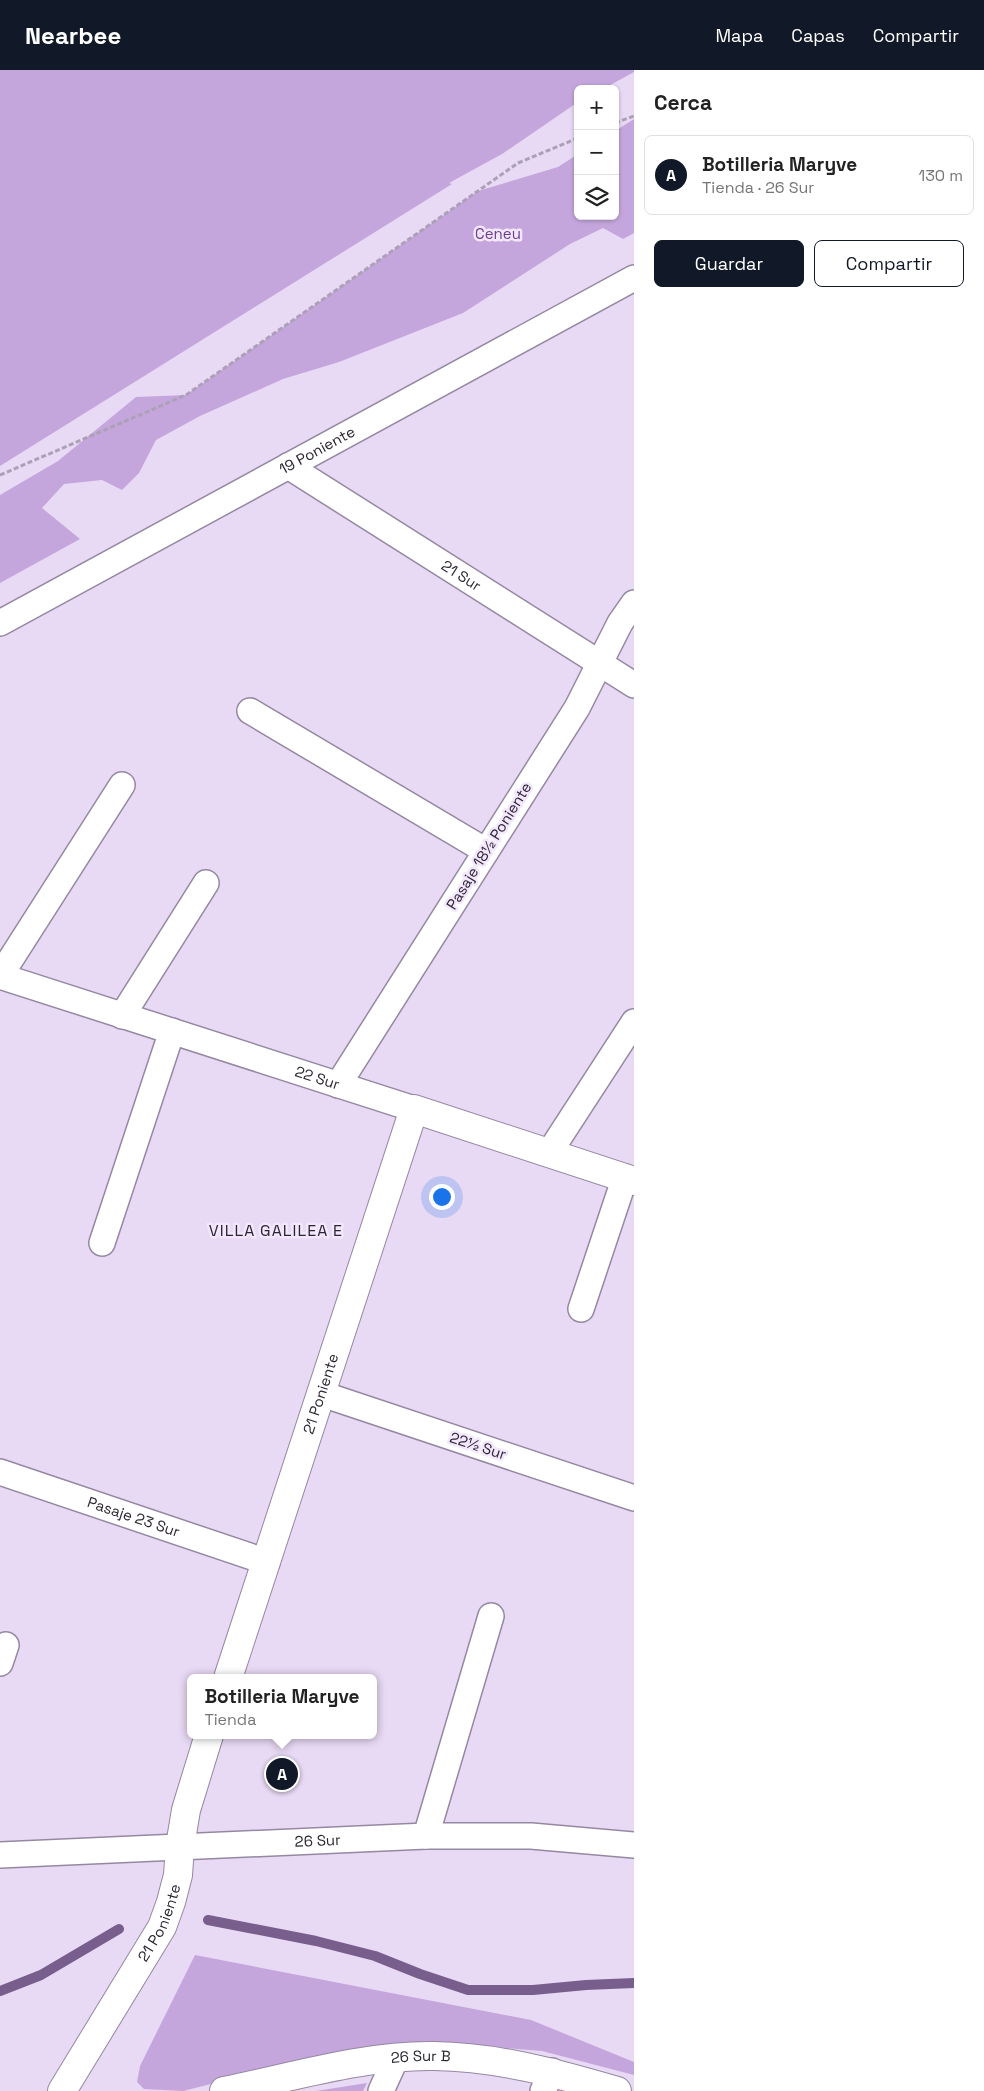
<!DOCTYPE html>
<html lang="es">
<head>
<meta charset="utf-8">
<style>
  :root { --surface:#fff; --page:#f6f6f6; --text:#222; --muted:#767676; --line:#e0e0e0; --accent:#111827 }
  body { margin:0; font-family:"Space Grotesk",sans-serif; background:var(--page); color:var(--text) }
  .controls { position:absolute; right:15px; top:15px; display:grid; overflow:hidden; border-radius:8px; box-shadow:0 1px 4px #0004 }
  .controls button { width:45px; height:45px; display:grid; place-items:center; padding:0; border:0; border-bottom:1px solid var(--line); background:var(--surface); color:var(--text); font:25px sans-serif }
  .you { position:absolute; left:441px; top:1126px; width:18px; height:18px; margin:-12px; border:4px solid #fff; border-radius:50%; background:#1a73e8; box-shadow:0 0 0 8px #1a73e833 }
  .badge { display:grid; place-items:center; width:32px; height:32px; border-radius:50%; background:var(--accent); color:#fff; font-size:16px; font-weight:700 }
  .pin { position:absolute; translate:-50% -50%; border:2px solid #fff; box-shadow:0 1px 5px #0006 }
  .popup { position:absolute; left:187px; top:1604px; width:190px; height:65px; box-sizing:border-box; display:grid; place-content:center; border-radius:8px; background:var(--surface); filter:drop-shadow(0 1px 4px #0005); font-size:16px; white-space:nowrap; color:var(--muted) }
  .popup b { font-size:19px; color:var(--text) }
  .popup::after { content:''; position:absolute; left:50%; top:100%; margin-left:-10px; border:10px solid transparent; border-top-color:var(--surface) }
  .list { margin:0; padding:0; list-style:none }
  h2 { display:flex; justify-content:space-between; align-items:center; height:65px; margin:0; padding:0 20px; font-size:21px }
  h2 small { font-size:16px; font-weight:400; color:var(--muted) }
  .list li { display:grid; grid-template-columns:32px 1fr auto; gap:15px; align-items:center; box-sizing:border-box; height:80px; margin:0 10px 10px; padding:0 10px; border:1px solid var(--line); border-radius:8px }
  .list b { display:block; font-size:19px; white-space:nowrap }
  .list p { margin:0; font-size:16px; white-space:nowrap; color:var(--muted) }
  .list em { font-size:16px; font-style:normal; color:var(--muted) }
  .actions { display:flex; gap:10px; padding:15px 20px }
  .actions a { flex:1; padding:11px 0; border:1px solid var(--accent); border-radius:8px; text-align:center; font-size:18px; color:var(--accent) }
  .actions .main { background:var(--accent); color:#fff }
  .icon { flex:none; width:28px; height:28px; fill:none; stroke:currentColor; stroke-width:2; stroke-linecap:round; stroke-linejoin:round }
  .map { position:relative; flex:none; width:634px; height:2021px; overflow:hidden }
  header { display:flex; align-items:center; gap:30px; box-sizing:border-box; height:70px; padding:0 25px; background:var(--accent); color:#fff }
  header strong { font-size:24px }
  nav { display:flex; gap:28px; margin-inline-start:auto; font-size:18px }
  main { display:flex }
  aside { flex:1; background:var(--surface) }
  .map>svg:first-child { display:block }
  .green { fill:#c4a6dd }
  .lines { fill:none; stroke-linecap:round; stroke-linejoin:round }
  .stream { stroke:#785e8c; stroke-width:10 }
  .minor-casing { stroke:#9588a1; stroke-width:28 }
  .tertiary-casing { stroke:#9588a1; stroke-width:30 }
  .path { stroke:#aca0b6; stroke-width:3; stroke-dasharray:5 2.5; stroke-linecap:butt }
  .minor { stroke:#fff; stroke-width:25 }
  .tertiary { stroke:#fff; stroke-width:28 }
  .labels { text-anchor:middle; stroke-width:5; stroke-linejoin:round; paint-order:stroke }
  .park-label { font-size:15px; fill:#6b3e8a; stroke:#f3e7fd }
  .street-label { font-size:15px; fill:#2c2630; stroke:#f3e7fd }
  .neighbourhood-label { font-size:16px; letter-spacing:1px; fill:#2c2630; stroke:#f3e7fd }
</style>
</head>
<body>
<header>
<strong>Nearbee</strong>
<nav><a>Mapa</a><a>Capas</a><a>Compartir</a></nav>
</header>
<main>
<div class="map">
<svg width="634" height="2021" viewBox="0 0 634 2021">
  <rect width="100%" height="100%" fill="#e8d9f4"/>
  <path class="green" d="M0,0H634V2L603,19H578V32L502,84L449,113L452,114L0,396Z
    M634,49V163L623,169L603,158L570,174L463,243L339,292L283,309L200,346L156,370L139,403L122,420L102,410L64,414L42,438L80,469L0,513V425L58,391L136,327L186,325L478,121L558,97L578,84V146H615V61Z
    M195,1885L531,1950L634,1992V2005L542,1981L470,1975L338,1982L183,2021L144,2019L137,2012L140,1996Z
    M367,2013L363,2021H316Z"/>
  <g class="lines">
    <path class="stream" d="M208,1850L316,1871L375,1886L420,1904L468,1920H533L586,1915L634,1913
      M0,1921L41,1905L119,1859"/>
    <g class="minor-casing">
      <g id="minor">
        <path id="s1" d="M288,396L634,615"/>
        <path id="s2" d="M0,553L634,208"/>
        <path d="M250,641L486,781"/>
        <path id="s3" d="M122,715L0,906L414,1039"/>
        <path d="M122,946L206,813"/>
        <path d="M338,1015L577,638L620,553L634,533"/>
        <path d="M549,1083L634,952"/>
        <path d="M102,1173L172,961"/>
        <path d="M581,1239L625,1107"/>
        <path d="M322,1324L634,1428"/>
        <path id="s4" d="M0,1402L267,1492"/>
        <path d="M0,1593L6,1575"/>
        <path d="M426,1766L491,1546"/>
        <path id="s5" d="M0,1785L426,1766H531L634,1775"/>
        <path d="M381,2021L396,1988"/>
        <path d="M543,2021L552,2001"/>
      </g>
    </g>
    <g class="tertiary-casing">
      <g id="tertiary">
        <path id="s6" d="M228,1608L414,1039L634,1111"/>
        <path id="s7" d="M62,2021L162,1857L171,1832L178,1805L180,1776L186,1740L209,1665"/>
        <path id="s8" d="M224,2021C293,2007 364,1985 434,1986C498,1987 556,2003 617,2021"/>
      </g>
    </g>
    <path class="path" d="M615,53L634,46
      M0,405L186,325L518,93L578,68"/>
    <use href="#minor" class="minor"/>
    <use href="#tertiary" class="tertiary"/>
  </g>
  <g class="labels">
    <g class="park-label">
      <text x="498" y="169">Ceneu</text>
    </g>
    <g class="street-label">
      <text dy="5" stroke="none"><textPath href="#s2" startOffset="361">19 Poniente</textPath></text>
      <text dy="5" stroke="none"><textPath href="#s1" startOffset="205">21 Sur</textPath></text>
      <text transform="translate(489 776) rotate(-58)" y="5">Pasaje 18½ Poniente</text>
      <text dy="5" stroke="none"><textPath href="#s3" startOffset="560">22 Sur</textPath></text>
      <text dy="5" stroke="none"><textPath href="#s6" startOffset="299">21 Poniente</textPath></text>
      <text transform="translate(478 1376) rotate(18)" y="5">22½ Sur</text>
      <text dy="5" stroke="none"><textPath href="#s4" startOffset="141">Pasaje 23 Sur</textPath></text>
      <text dy="5" stroke="none"><textPath href="#s5" startOffset="318">26 Sur</textPath></text>
      <text dy="5" stroke="none"><textPath href="#s7" startOffset="195">21 Poniente</textPath></text>
      <text dy="5" stroke="none"><textPath href="#s8" startOffset="200">26 Sur B</textPath></text>
    </g>
    <g class="neighbourhood-label">
      <text x="276" y="1166">VILLA GALILEA E</text>
    </g>
  </g>
</svg>
<div class="controls">
<button>+</button>
<button>−</button>
<button><svg class="icon" aria-label="layers" viewBox="0 0 24 24"><path d="M12 4l9 5-9 5-9-5zM3 14l9 5 9-5"/></svg></button>
</div>
<div class="you"></div>
<div class="pin badge" style="left:282px;top:1704px">A</div>
<div class="popup"><b>Botilleria Maryve</b>Tienda</div>
</div>
<aside>
<h2>Cerca<small></small></h2>
<ul class="list">
<li><span class="badge">A</span><div><b>Botilleria Maryve</b><p>Tienda · 26 Sur</p></div><em>130 m</em></li>
</ul>
<div class="actions"><a class="main">Guardar</a><a>Compartir</a></div>
</aside>
</main>
</body>
</html>
